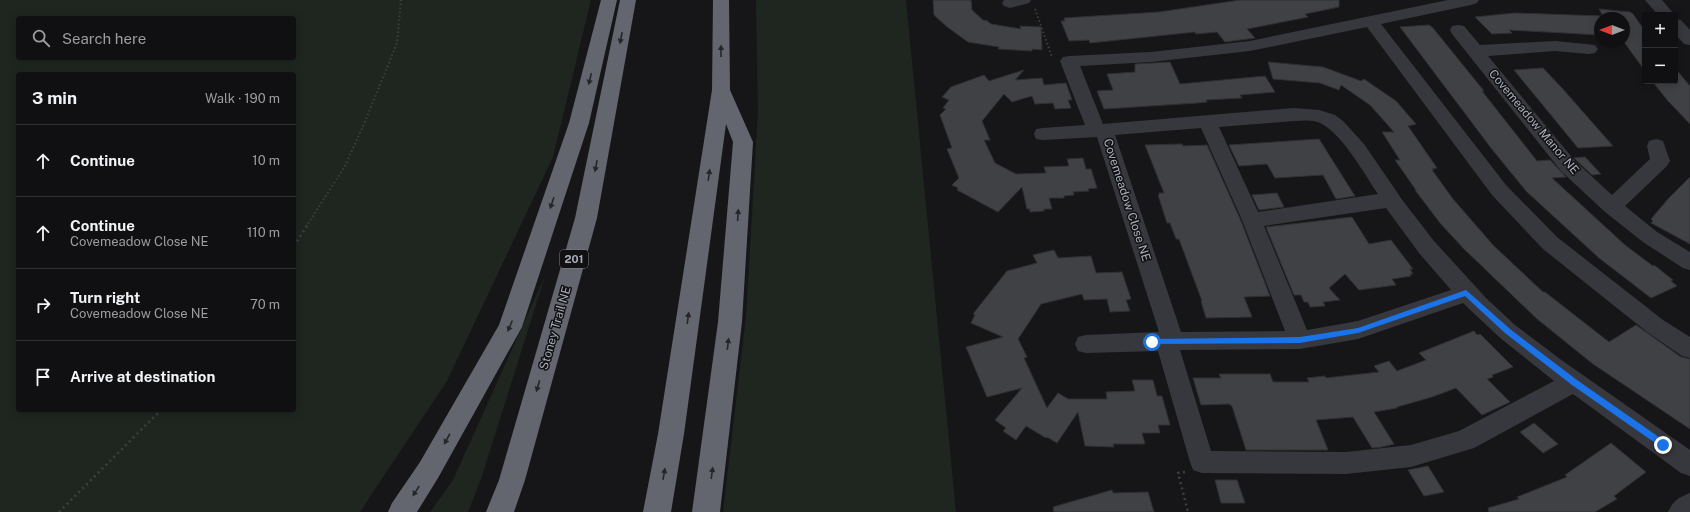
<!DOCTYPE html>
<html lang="en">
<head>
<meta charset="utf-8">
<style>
  :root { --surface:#101012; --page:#1e1e20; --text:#f1f3f6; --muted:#9c9d9f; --line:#303032 }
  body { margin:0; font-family:"Public Sans",sans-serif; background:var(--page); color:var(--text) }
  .controls { position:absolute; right:12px; top:12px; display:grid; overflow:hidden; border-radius:4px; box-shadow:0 2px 10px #0003 }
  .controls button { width:36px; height:36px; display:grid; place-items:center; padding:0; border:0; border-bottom:1px solid var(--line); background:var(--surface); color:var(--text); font:20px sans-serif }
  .compass { position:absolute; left:1594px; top:12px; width:36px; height:36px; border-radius:50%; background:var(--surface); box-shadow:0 2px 10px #0003; rotate:270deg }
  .stop { position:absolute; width:12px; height:12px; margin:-9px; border:3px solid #1a73e8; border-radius:50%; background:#fff }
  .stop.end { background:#1a73e8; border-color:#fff; box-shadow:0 1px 4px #0008 }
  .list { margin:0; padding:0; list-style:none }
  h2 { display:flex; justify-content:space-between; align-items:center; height:52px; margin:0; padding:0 16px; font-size:17px }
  h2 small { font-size:13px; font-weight:400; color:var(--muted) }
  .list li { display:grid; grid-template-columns:26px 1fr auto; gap:12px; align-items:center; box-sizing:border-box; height:72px; padding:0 16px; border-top:1px solid var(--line) }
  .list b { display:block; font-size:15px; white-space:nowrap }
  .list p { margin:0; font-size:13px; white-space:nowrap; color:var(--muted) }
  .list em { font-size:13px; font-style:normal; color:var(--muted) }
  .icon { flex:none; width:22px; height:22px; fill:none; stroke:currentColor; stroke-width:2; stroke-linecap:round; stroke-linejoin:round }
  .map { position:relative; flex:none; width:1690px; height:512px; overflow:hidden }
  .search { position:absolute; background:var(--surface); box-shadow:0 2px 10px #0003; left:16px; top:16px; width:280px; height:44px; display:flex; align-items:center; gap:10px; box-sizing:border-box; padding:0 14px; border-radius:4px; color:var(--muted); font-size:15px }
  .panel { position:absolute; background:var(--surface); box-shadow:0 2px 10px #0003; left:16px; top:72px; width:280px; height:340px; border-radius:4px }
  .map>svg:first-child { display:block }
  .green { fill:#1e261f; fill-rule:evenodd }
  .building { fill:#404145; stroke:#303034 }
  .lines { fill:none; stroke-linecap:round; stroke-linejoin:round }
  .path-far1 { stroke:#3d3f44; stroke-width:2; stroke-dasharray:1.5 2.5; stroke-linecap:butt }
  .path { stroke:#3d3f44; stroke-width:2.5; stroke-dasharray:2 3.5; stroke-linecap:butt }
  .minor { fill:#37383d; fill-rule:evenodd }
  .highway { fill:#63666e; fill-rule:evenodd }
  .oneway { fill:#26262a }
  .route { fill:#1a73e8 }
  .labels { text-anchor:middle; stroke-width:3; stroke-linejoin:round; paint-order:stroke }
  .shield { fill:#111113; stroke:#7b7e86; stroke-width:1 }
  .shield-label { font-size:11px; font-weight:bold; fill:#a8adb8 }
  .street-label { font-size:12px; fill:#a8adb8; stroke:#111113 }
</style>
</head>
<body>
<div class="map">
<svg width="1690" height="512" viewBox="0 0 1690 512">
  <rect width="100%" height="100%" fill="#161618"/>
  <path class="green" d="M0,0H591L553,157L447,381L360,512H0ZM18,18H294V58H18ZM18,74H294V410H18Z
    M756,0H906L956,512H723L746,316L758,112Z
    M545,276L482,476L468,512H430L453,480Z"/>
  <path class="building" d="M933,0H971L972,10L984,21L986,20L991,24L1021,29L1020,26L1041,27L1042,50L1032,49V51L998,49L999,47L968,42L946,26L934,15Z
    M1240,0H1339V7L1305,14L1308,17L1247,29L1255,38L1225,42L1217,32L1196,34L1195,32L1090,43L1089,40L1069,41L1061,21H1065L1064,18L1159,12Z
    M1599,9L1630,12L1633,14L1645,31V71L1624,42V18H1600V35L1509,30L1512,33L1492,34L1475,17L1515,13L1603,16Z
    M1429,25L1433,28L1484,91H1482L1537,161L1550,160L1566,177L1552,178L1625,245L1653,266L1654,265L1673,280L1671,281L1677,286L1651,298L1599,258L1526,191L1491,148L1400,27Z
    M1170,62L1180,84L1265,76L1275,92L1240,95L1242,98L1206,100L1207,102L1197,103L1104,109L1097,91L1113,90L1107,74L1135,72V64Z
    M1268,62L1323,67L1361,81L1364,79L1396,101L1416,124L1408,126L1437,168L1432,169L1434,170H1432L1453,199L1493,245L1543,292H1545L1609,342L1636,325L1681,357L1690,359V429L1593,364L1536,318L1463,248L1440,223L1415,190H1416L1395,160H1400L1382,132H1394L1370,105L1341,85L1339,90L1320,83L1273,79Z
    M1543,68L1562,88L1613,146L1578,148L1514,70Z
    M1675,68L1690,86V124L1668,101L1652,81H1675Z
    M1024,70L1015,80L1042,78L1044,85L1066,83L1072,100H1068L1071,108L1055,109L1053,103L1035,104L1032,96L1012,102L1004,94L982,121L990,140H984L995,163L1016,174L1046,173L1044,167L1069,166L1067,159L1083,158L1086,169H1091L1097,188L1088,189L1089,191L1073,192L1074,195L1064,196V198H1049L1052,209H1044V211L1030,212V209H1027L1022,187L998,212L957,190L958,188L952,185L959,178L947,149L952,148L940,115L946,109L943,108L949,100L942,97L951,87L984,75L989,81Z
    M1319,139L1355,196L1336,199L1323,175L1275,178L1267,164L1239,166L1229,145Z
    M1182,144L1183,146L1207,145L1241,221L1270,296L1244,297L1252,317L1206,318L1201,301H1202L1179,239H1176L1170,223H1167L1158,195H1159V193H1164L1145,145Z
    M1585,157L1601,174L1592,175L1574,158Z
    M1690,177V244L1651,223L1653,221L1651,219L1668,199Z
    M1277,193L1284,207L1259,210L1252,195Z
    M1352,217L1369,244L1391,240L1413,269H1410L1413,274H1410L1411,276L1392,279L1396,285L1359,290L1345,274L1329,288L1340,300L1323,302L1325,306L1310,307L1308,302H1304L1301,295H1294L1266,227Z
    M1054,250L1058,258L1091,256L1096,273L1122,272L1131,299L1126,300L1130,311L1110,312L1107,299L1084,300L1082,294L1041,304L1018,339L1027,357L1024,358L1047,408L1058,393L1068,399H1107L1106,392L1135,391L1132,380H1153L1157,396H1162L1170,425H1158L1160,433H1142L1145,444H1113L1114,447L1085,446L1078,412L1057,443L1047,437L1046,438L1026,426L1016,440L1003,431L1006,428L995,420L1022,388L987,397L966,347L1003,337L971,323L975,315L973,314L1007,271L1037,263L1033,255Z
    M1474,331L1477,335L1480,334L1513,367L1492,375L1493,377L1487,379L1510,402L1482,415L1456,388L1432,397L1397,407V408L1374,412L1394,444L1382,447L1372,448L1353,417L1316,420L1328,450H1246L1232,406L1229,404L1201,405L1193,378H1221L1219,374H1270L1273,382H1309L1307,378L1325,376L1326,378L1379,372L1374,366L1389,361L1397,371L1426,360L1419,353Z
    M1534,423L1558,444L1543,453L1520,432Z
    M1611,443L1646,472L1614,496L1617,499L1595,512H1489L1488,508L1519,499L1517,497L1567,477L1565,475Z
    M1428,466L1444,492L1424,496L1408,470Z
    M1215,480H1237L1245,503H1221Z
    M1112,490L1113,493L1148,492L1154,512H1054L1053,507Z"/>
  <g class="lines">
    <path class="path-far1" d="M1035,9L1052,57
      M306,227L345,166L364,124L397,43L401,0"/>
    <path class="path" d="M294,246L307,226
      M1185,472L1178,473L1188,512
      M59,512L161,410"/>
    <path class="minor" d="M1004,0H1031L1029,3L1010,8L1004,6L1002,3Z
      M1448,0H1479L1477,3L1471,5L1381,24L1506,185L1557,237L1663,320L1690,337V358L1682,356L1647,332L1543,249L1492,195L1367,27L1250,51L1151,62L1080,66L1103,124L1294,108L1319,110L1335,115L1343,121L1364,144L1403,201L1434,241L1486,298L1515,325L1560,359L1690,450V476L1681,473L1573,394L1474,448L1411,467L1346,474L1202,473L1193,470L1190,462L1158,351L1086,353L1078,351L1075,344L1078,337L1086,335L1159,332L1097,137L1043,140L1036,139L1034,134L1036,129L1043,128L1085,125L1060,61L1063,57L1069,56L1151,52L1250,41ZM1294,121C1303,121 1314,119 1322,124C1343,135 1365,175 1378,194L1258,212L1219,127ZM1201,128L1242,220L1285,331L1181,332L1115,135ZM1386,208L1419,253L1451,290L1358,321L1307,330L1264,226ZM1463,303L1499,337L1554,381L1459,431L1411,445L1346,452L1211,451L1180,350L1300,349L1358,339Z
      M1645,0H1662L1675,15H1658Z
      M1675,19L1681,20L1690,30V45L1684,44L1675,34Z
      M1458,25L1464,26L1480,45L1555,41L1595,45L1598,49L1595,53L1589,54L1555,51L1488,56L1575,161L1612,195L1650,159L1647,146L1649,141L1656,139L1663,141L1670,161L1667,166L1625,206L1657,232L1690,252V270L1683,268L1643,242L1605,212L1561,171L1452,34L1450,30L1452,26Z
      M1690,493V512H1668C1673,501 1679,497 1690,493Z"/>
    <path class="highway" d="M601,0H617L589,123L522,327L438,478L417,512H388L392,503L420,462L499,325L569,123Z
      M620,0H636L597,218L525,480L514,512H486L499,480L575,218Z
      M713,0H729L730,90L753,142L742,322L720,512H692L718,322L733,142L726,124L684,434L671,512H643L658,434L712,90Z"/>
  </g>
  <defs><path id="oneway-solid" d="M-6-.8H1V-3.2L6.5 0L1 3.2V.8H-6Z"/></defs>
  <g class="oneway">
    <use href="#oneway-solid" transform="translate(621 38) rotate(101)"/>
    <use href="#oneway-solid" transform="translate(721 51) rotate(-90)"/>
    <use href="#oneway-solid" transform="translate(590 79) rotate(103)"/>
    <use href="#oneway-solid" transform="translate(596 166) rotate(101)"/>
    <use href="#oneway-solid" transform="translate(709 175) rotate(-82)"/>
    <use href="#oneway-solid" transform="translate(552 203) rotate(109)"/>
    <use href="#oneway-solid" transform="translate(738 215) rotate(-86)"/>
    <use href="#oneway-solid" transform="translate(688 318) rotate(-82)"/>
    <use href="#oneway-solid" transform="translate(510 326) rotate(113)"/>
    <use href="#oneway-solid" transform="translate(728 344) rotate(-83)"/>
    <use href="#oneway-solid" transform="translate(538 386) rotate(106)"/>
    <use href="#oneway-solid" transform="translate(447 439) rotate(119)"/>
    <use href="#oneway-solid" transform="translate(712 473) rotate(-82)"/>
    <use href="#oneway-solid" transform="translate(664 474) rotate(-80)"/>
    <use href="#oneway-solid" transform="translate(416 491) rotate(123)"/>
  </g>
  <path class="route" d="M1466,290L1510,329L1577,380L1666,442V447H1661L1572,385L1505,333L1465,296L1358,333L1300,343L1152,344L1148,342L1152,339L1300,337L1358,328Z"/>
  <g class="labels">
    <rect class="shield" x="560" y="250" width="28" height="18" rx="3"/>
    <g class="shield-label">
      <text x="574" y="263">201</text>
    </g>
    <g class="street-label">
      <text transform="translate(1534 122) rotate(50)" y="4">Covemeadow Manor NE</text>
      <text transform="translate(1127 200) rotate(72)" y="4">Covemeadow Close NE</text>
      <text transform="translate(555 328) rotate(-74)" y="4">Stoney Trail NE</text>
    </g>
  </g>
</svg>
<div class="controls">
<button>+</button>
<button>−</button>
</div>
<svg class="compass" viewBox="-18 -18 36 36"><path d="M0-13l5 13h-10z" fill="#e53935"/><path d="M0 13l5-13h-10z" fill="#9c9d9f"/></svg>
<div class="stop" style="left:1152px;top:342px"></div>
<div class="stop end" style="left:1663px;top:445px"></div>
<div class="search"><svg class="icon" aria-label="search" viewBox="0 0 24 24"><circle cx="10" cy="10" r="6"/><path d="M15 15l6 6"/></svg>Search here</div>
<section class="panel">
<h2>3 min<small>Walk · 190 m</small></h2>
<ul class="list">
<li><svg class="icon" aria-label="ahead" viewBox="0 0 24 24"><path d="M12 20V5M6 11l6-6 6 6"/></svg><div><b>Continue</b></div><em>10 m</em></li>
<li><svg class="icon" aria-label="ahead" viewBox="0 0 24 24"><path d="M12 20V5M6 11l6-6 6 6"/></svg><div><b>Continue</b><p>Covemeadow Close NE</p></div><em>110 m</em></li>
<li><svg class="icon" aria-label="right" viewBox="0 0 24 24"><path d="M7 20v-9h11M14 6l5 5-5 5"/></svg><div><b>Turn right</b><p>Covemeadow Close NE</p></div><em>70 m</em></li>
<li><svg class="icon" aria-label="arrive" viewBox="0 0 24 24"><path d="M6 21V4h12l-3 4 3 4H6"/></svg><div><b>Arrive at destination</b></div></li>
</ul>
</section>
</div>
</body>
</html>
